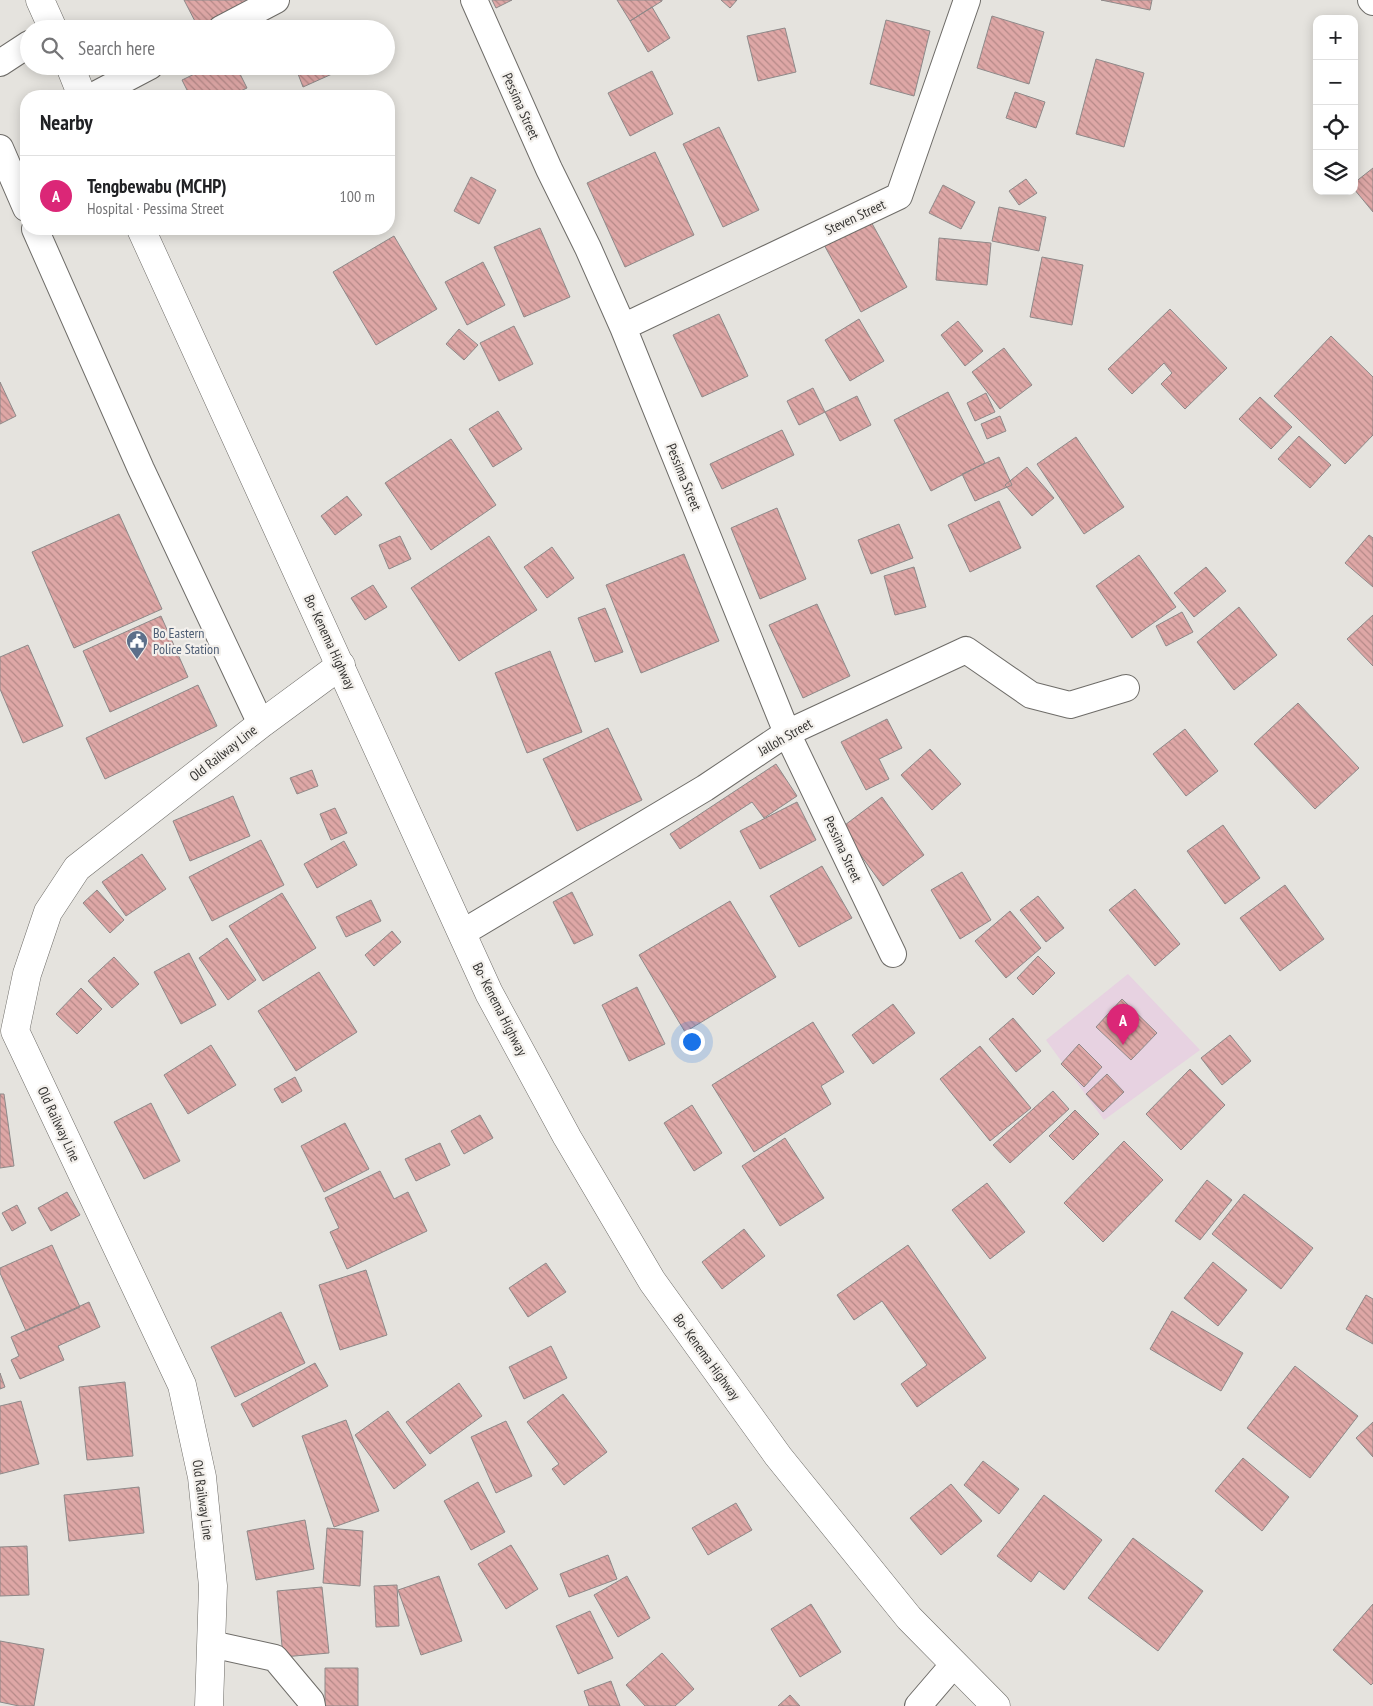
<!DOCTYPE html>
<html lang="en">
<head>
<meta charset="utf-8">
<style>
  :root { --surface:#fff; --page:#f6f6f6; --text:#202124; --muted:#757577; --line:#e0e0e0; --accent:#db2777 }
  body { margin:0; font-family:"PT Sans Narrow",sans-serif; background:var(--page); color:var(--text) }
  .controls { position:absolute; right:15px; top:15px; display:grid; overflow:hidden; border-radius:10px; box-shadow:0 2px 12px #0003 }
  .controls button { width:45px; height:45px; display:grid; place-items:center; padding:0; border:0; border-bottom:1px solid var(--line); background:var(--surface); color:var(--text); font:25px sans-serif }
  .you { position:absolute; left:691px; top:1041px; width:18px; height:18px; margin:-12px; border:4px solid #fff; border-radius:50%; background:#1a73e8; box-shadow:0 0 0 8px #1a73e833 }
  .badge { display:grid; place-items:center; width:32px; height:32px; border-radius:50%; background:var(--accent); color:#fff; font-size:16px; font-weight:700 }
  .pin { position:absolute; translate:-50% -41px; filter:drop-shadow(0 1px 2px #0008) }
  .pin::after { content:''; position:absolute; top:26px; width:18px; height:15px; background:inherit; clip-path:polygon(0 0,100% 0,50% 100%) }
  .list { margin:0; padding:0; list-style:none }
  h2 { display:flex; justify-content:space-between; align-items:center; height:65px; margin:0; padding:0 20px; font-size:21px }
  h2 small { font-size:16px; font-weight:400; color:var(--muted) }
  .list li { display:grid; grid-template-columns:32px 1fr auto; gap:15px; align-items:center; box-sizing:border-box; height:80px; padding:0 20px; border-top:1px solid var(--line) }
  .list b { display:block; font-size:19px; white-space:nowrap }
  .list p { margin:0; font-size:16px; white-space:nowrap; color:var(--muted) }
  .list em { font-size:16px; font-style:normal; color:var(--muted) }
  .icon { flex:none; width:28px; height:28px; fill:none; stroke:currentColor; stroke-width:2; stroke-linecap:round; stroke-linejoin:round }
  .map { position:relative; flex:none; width:1373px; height:1706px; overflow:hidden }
  .search { position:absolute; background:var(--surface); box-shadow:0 2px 12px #0003; left:20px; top:20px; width:375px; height:55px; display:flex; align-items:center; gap:12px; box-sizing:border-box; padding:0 18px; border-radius:28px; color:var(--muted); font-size:19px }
  .panel { position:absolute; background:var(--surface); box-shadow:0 2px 12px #0003; left:20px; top:90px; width:375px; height:145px; border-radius:20px }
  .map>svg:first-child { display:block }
  .medical { fill:#e7d2e1 }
  .building { fill:url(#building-back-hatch); stroke:#8e8989 }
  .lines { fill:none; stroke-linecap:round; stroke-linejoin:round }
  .minor-casing { stroke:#6e6c68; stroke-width:28 }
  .tertiary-casing { stroke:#6e6c68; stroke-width:29 }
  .trunk-casing { stroke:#6e6c68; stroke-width:29 }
  .minor { stroke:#fff; stroke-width:26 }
  .tertiary { stroke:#fff; stroke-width:28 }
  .trunk { stroke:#fff; stroke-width:28 }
  .labels { text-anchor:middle; stroke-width:4.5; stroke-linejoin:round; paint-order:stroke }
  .street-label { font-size:14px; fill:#363533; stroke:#f3f0ec }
  .service-label { font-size:14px; fill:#4e5e75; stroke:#f3f0ec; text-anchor:start }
</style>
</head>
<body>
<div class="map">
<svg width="1373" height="1706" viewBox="0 0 1373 1706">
  <defs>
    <pattern id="building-back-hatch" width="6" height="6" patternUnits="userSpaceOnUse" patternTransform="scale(1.25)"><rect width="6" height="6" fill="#dea7a6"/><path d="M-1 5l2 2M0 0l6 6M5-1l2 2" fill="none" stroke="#b58988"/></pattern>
  </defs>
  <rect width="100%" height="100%" fill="#e5e3de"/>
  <path class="medical" d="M1128,974L1200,1050L1104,1120L1046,1040Z"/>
  <path class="building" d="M184,0H253L199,29Z
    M492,0H512L496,8Z
    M617,0H662V1L630,21Z
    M721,0H737L730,8Z
    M1101,0H1152L1150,10Z
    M652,7L670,38L648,52L630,21Z
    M992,16L1044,32L1029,84L977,68Z
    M886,20L930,31L914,96L870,84Z
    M785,28L796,72L758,81L747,36Z
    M1096,59L1144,73L1124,147L1076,134Z
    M211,66H236L247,88L230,96H190L182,80Z
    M295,66H329L332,74L303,87Z
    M652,71L673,114L630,136L608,93Z
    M1015,92L1045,102L1036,128L1006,118Z
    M719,127L759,210L723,227L683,144Z
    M655,152L694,235L625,267L587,183Z
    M1373,168V212L1354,189V183Z
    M471,177L496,190L479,224L454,211Z
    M1026,179L1037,193L1019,205L1009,191Z
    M943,185L975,202L961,229L929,213Z
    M999,207L1046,217L1039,251L992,241Z
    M869,218L907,287L861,312L823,243Z
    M540,228L570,297L524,317L494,247Z
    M394,236L437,309L376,345L333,272Z
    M939,238L991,243L987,285L936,280Z
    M1042,257L1083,265L1072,325L1030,317Z
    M483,262L505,305L467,325L445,282Z
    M1170,309L1227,368L1185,409L1161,384L1172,373L1164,363L1132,394L1108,369Z
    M719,314L748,376L702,397L673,335Z
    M859,319L884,361L850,381L825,340Z
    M958,321L983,351L965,366L941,335Z
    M514,326L533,364L499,381L480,343Z
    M459,329L478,345L464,360L446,344Z
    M1331,336L1373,377V435L1345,464L1274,396Z
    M1004,348L1032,385L1000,409L972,372Z
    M0,382L16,416L0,424Z
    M813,388L825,412L799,425L787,401Z
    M948,392L985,463L931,491L894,420Z
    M986,393L995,412L975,421L967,403Z
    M857,396L871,425L840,441L825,412Z
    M1260,397L1292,427L1271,449L1239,419Z
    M498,411L522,449L493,467L469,429Z
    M1000,416L1006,431L987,439L981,424Z
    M782,430L794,455L722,489L710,464Z
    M1299,436L1331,465L1310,488L1278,459Z
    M1076,437L1124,507L1084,534L1037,464Z
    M451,439L496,505L431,550L385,483Z
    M999,457L1012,485L975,501L962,474Z
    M1027,467L1054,498L1032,516L1005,485Z
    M347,496L362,515L335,535L321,516Z
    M999,501L1021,548L970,572L948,525Z
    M777,508L806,579L760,599L731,528Z
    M119,514L162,609L74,648L32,552Z
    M899,524L913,558L871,574L858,540Z
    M1369,535L1373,538V587L1345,563Z
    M400,536L411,559L389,569L379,545Z
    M489,536L537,610L459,661L411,588Z
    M552,547L574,578L547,598L524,567Z
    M684,554L719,641L641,673L606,585Z
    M1139,555L1176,607L1132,638L1096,586Z
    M914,567L926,607L895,615L884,576Z
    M1206,567L1226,591L1194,617L1174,593Z
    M373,585L387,607L365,620L351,598Z
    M817,604L850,676L803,698L769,625Z
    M1239,607L1277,655L1234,690L1197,642Z
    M605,608L623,652L595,662L578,618Z
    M1182,612L1193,632L1166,646L1156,626Z
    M1373,615V666L1347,639Z
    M161,616L188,677L110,712L83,651Z
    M28,645L63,726L23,743L0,689V657Z
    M550,651L582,732L527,753L495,673Z
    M198,685L217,726L105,779L86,738Z
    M1298,703L1359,768L1315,809L1254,744Z
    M887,719L902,748L879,759L889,779L866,790L841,742Z
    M608,728L642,800L577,831L543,759Z
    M1185,729L1218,771L1186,796L1153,754Z
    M930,749L961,784L932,810L901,775Z
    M776,764L797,796L764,818L752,802L680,849L670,834Z
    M312,770L318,786L297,794L290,778Z
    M233,796L250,836L190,861L173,821Z
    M882,797L924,855L883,886L841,828Z
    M797,802L816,840L760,869L740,831Z
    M335,808L347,833L331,840L320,814Z
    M1223,825L1260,878L1225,904L1187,851Z
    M261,840L284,885L212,921L189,877Z
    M344,841L357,865L317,888L304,864Z
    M142,854L166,889L126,916L102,882Z
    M822,866L852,918L799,947L770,896Z
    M962,872L991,920L960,939L931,890Z
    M1285,885L1324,939L1280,971L1240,918Z
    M1135,889L1180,944L1155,966L1109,910Z
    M97,890L124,920L110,933L83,903Z
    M572,892L593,935L574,944L553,902Z
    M282,893L316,948L263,981L229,926Z
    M1038,896L1064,928L1046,942L1020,910Z
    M371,900L381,921L346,937L336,917Z
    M730,901L776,977L685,1032L639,955Z
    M1010,911L1041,948L1006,978L975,941Z
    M392,931L401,942L374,966L365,955Z
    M227,938L256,980L228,1000L199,958Z
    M189,953L216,1005L181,1024L154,972Z
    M1038,956L1055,973L1033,995L1017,978Z
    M114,957L139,984L112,1008L88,981Z
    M319,972L357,1032L296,1071L258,1011Z
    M637,987L665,1044L629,1061L602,1005Z
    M81,988L102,1009L77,1034L56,1014Z
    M1122,999L1157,1033L1131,1060L1096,1027Z
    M893,1004L915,1033L873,1064L852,1035Z
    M1013,1018L1041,1051L1016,1072L989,1039Z
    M813,1022L844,1072L821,1086L831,1104L754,1152L712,1085Z
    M1230,1035L1251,1061L1222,1085L1201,1058Z
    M1079,1044L1102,1067L1084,1087L1061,1064Z
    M211,1045L236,1085L188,1114L164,1075Z
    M980,1046L1031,1108L990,1141L940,1079Z
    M1190,1069L1225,1105L1181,1150L1146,1114Z
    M1107,1074L1124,1092L1103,1112L1086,1094Z
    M295,1077L302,1091L282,1103L274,1089Z
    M1053,1091L1069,1109L1010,1163L993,1145Z
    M0,1094H4L14,1166L0,1168Z
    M151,1103L180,1161L144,1179L114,1122Z
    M692,1105L722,1153L694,1171L664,1123Z
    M1075,1110L1099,1134L1073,1160L1049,1136Z
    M480,1115L493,1138L464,1154L451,1131Z
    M345,1123L369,1169L324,1192L301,1146Z
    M785,1138L824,1198L780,1226L742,1166Z
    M1124,1141L1163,1180L1103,1242L1064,1203Z
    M440,1143L450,1165L416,1181L405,1159Z
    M380,1171L394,1199L408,1192L427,1231L347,1269L330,1232L339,1228L325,1198Z
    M1207,1180L1232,1200L1200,1240L1175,1221Z
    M987,1183L1025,1232L990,1259L952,1210Z
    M67,1192L80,1215L51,1231L38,1208Z
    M1244,1194L1313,1248L1281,1289L1212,1234Z
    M17,1205L26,1223L12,1231L2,1213Z
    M744,1229L765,1256L722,1289L702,1262Z
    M52,1245L80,1307L26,1331L0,1273V1268Z
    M908,1245L986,1358L917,1407L901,1384L927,1365L882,1301L854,1320L837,1295Z
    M1213,1262L1247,1290L1218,1326L1184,1298Z
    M546,1263L566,1292L528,1317L509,1288Z
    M366,1270L387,1335L340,1350L319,1285Z
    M1366,1295L1373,1299V1344L1346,1329Z
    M89,1302L100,1327L58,1346L64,1360L20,1379L11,1360L19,1356L11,1337Z
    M1172,1311L1243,1353L1221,1391L1150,1349Z
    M281,1312L305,1363L235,1397L211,1347Z
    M551,1346L567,1378L524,1399L509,1367Z
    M315,1363L328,1386L253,1427L241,1404Z
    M1295,1366L1358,1416L1310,1478L1247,1428Z
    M0,1373L5,1387L0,1389Z
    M125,1382L133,1456L87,1460L79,1387Z
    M459,1383L482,1416L430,1454L406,1422Z
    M563,1394L607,1452L564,1485L552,1469L559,1464L527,1422Z
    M21,1401L39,1464L0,1474V1406Z
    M388,1411L426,1465L394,1489L355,1435Z
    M346,1420L379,1511L334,1527L302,1436Z
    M506,1421L532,1476L496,1493L471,1437Z
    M1373,1422V1457L1356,1438Z
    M1243,1458L1289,1497L1262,1531L1215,1491Z
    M983,1461L1019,1489L999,1514L964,1485Z
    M478,1482L505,1532L471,1550L444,1501Z
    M951,1484L982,1521L941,1555L910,1518Z
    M139,1487L144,1533L69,1541L64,1495Z
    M1044,1495L1102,1540L1064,1590L1039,1571L1031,1582L997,1556Z
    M736,1503L752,1530L708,1555L692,1528Z
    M305,1520L314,1569L256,1580L247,1531Z
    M327,1528L363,1531L360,1586L323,1583Z
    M1133,1538L1203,1591L1158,1651L1088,1598Z
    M511,1545L538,1589L506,1609L478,1564Z
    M27,1546L29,1595L0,1596V1547Z
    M608,1555L617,1579L569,1597L560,1574Z
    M439,1576L462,1641L421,1655L398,1590Z
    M627,1576L650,1618L618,1637L594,1595Z
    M397,1585L399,1626L376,1627L374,1586Z
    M322,1587L329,1653L283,1657L277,1591Z
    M811,1604L841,1652L800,1677L771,1629Z
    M1373,1604V1683L1371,1685L1333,1650Z
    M590,1611L613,1658L578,1674L556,1626Z
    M0,1641L44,1649L34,1706H19L0,1702Z
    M662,1653L694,1689L675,1706H645L626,1685Z
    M325,1668H358V1706H325Z
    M611,1681L620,1706H589L584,1691Z
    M790,1695L800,1706H778Z"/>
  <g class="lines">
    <g class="minor-casing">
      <path id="minor" d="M474,0L549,169L588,248L623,327L787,733L893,954
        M1371,0L1373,2
        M221,29L276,0
        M0,63L29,44
        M93,96L150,66
        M0,148L26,208
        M35,229L141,469L261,724
        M623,327L899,196L967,0
        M462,933L705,788L787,733L966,650L1031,695L1070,705L1126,688
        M211,1644L275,1658L311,1701L312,1706
        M918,1706L954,1664"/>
    </g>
    <g class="tertiary-casing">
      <path id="tertiary" d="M209,1706L213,1586L202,1477L182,1385L15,1031L27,974L48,912L77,868L261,724L341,665"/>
    </g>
    <g class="trunk-casing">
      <path id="trunk" d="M40,0L53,29
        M70,66L82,96
        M141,229L489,993L567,1137L652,1281L778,1456L909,1618L996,1706"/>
    </g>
    <use href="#minor" class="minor"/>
    <use href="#tertiary" class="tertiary"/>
    <use href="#trunk" class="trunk"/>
  </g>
  <defs>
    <g id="civic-pin" transform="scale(1.125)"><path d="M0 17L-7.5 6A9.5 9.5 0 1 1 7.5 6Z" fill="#5c6f8a" stroke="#f3f0ec"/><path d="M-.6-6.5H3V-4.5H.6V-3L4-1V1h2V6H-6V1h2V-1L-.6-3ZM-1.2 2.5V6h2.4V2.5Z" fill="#fff"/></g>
  </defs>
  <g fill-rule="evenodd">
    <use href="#civic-pin" x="137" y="641"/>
  </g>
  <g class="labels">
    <g class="street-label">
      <text transform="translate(521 106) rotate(66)" y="5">Pessima Street</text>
      <text transform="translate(855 217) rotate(-25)" y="5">Steven Street</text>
      <text transform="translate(684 477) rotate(68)" y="5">Pessima Street</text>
      <text transform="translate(330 642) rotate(65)" y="5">Bo- Kenema Highway</text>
      <text transform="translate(785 737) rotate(-30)" y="5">Jalloh Street</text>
      <text transform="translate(223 753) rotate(-38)" y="5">Old Railway Line</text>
      <text transform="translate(843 849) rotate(65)" y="5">Pessima Street</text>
      <text transform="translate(500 1009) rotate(63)" y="5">Bo- Kenema Highway</text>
      <text transform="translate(59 1124) rotate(65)" y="5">Old Railway Line</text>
      <text transform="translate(707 1357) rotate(54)" y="5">Bo- Kenema Highway</text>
      <text transform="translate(203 1500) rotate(82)" y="5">Old Railway Line</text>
    </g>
    <g class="service-label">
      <text x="153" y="638">Bo Eastern<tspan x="153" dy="16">Police Station</tspan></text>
    </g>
  </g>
</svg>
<div class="controls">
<button>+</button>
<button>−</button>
<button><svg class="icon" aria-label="locate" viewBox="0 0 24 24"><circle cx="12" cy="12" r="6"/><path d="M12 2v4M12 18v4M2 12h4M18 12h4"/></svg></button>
<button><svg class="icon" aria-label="layers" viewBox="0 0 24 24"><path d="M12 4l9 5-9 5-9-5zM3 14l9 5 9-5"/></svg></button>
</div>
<div class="you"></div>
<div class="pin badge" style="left:1123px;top:1045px">A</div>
<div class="search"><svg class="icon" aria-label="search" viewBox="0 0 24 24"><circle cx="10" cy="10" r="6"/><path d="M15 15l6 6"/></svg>Search here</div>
<section class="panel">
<h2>Nearby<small></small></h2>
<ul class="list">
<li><span class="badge">A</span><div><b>Tengbewabu (MCHP)</b><p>Hospital · Pessima Street</p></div><em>100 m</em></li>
</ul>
</section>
</div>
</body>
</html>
